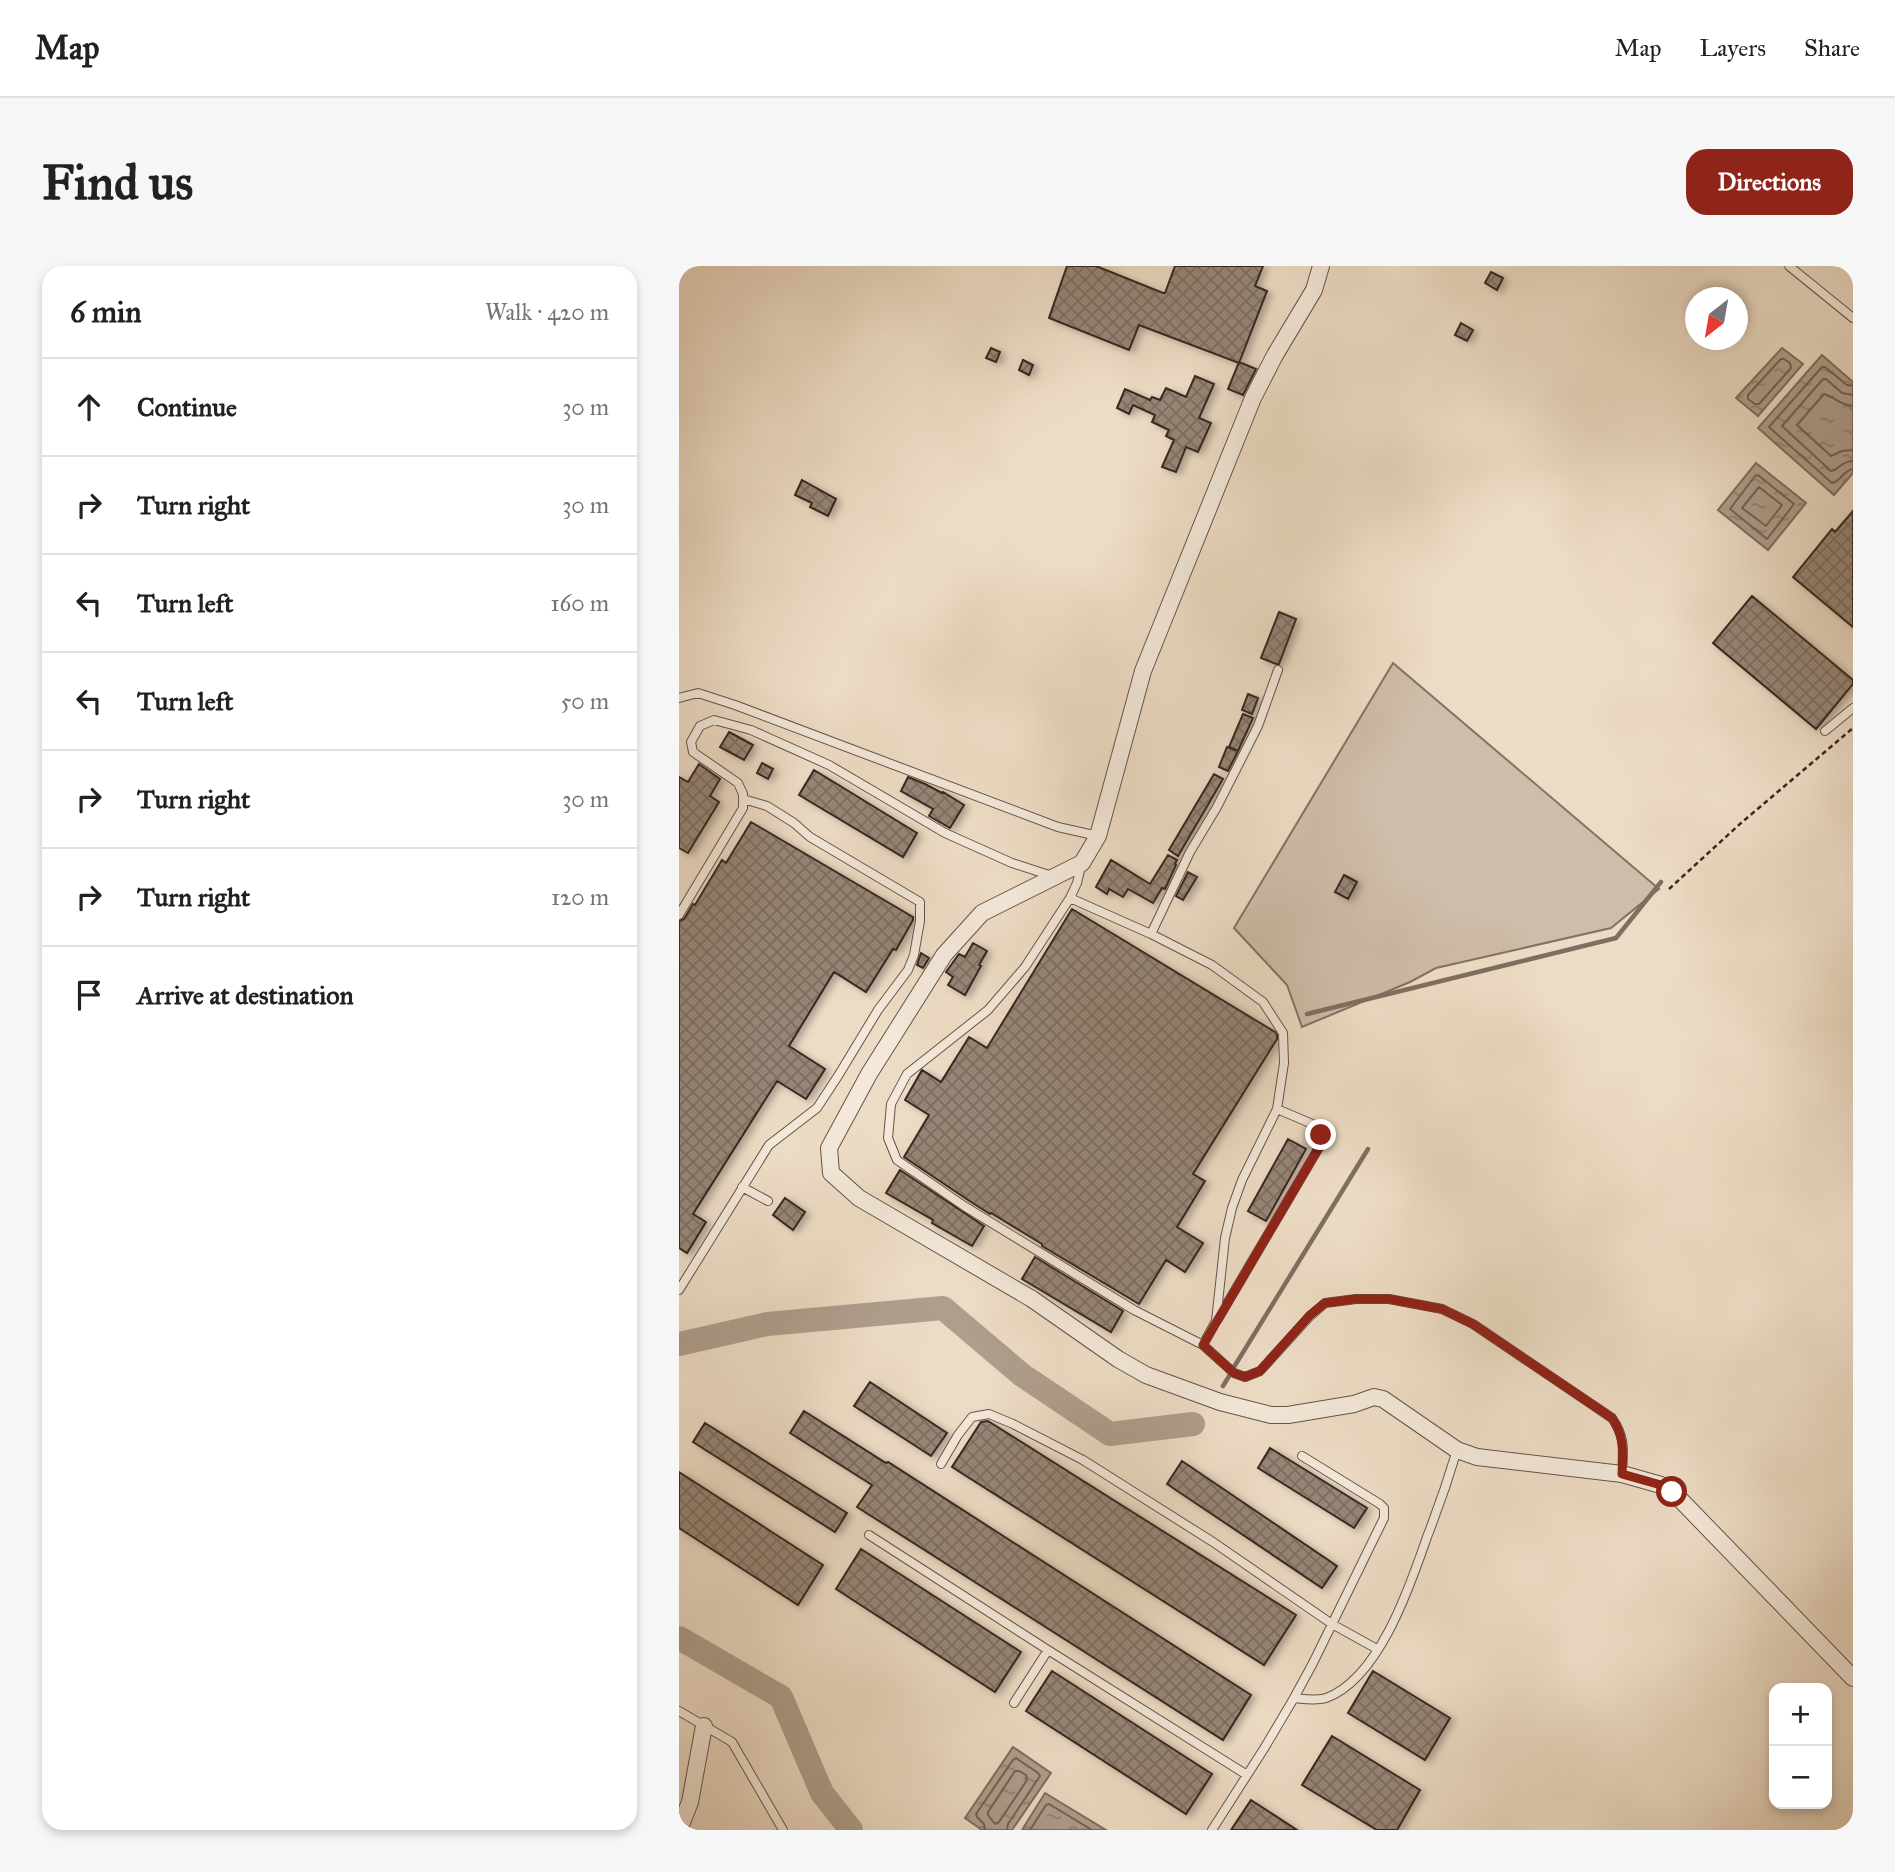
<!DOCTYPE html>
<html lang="en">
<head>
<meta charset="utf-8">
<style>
  :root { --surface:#fff; --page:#f6f6f6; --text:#202124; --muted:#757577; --line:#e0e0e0; --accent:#8f2418 }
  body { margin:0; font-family:"IM FELL Great Primer",serif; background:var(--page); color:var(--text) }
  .controls { position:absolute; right:21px; bottom:21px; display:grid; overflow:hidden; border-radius:14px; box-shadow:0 4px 10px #0003 }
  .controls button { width:63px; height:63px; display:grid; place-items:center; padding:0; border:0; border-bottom:2px solid var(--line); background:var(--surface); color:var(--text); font:35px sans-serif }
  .compass { position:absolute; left:1006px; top:21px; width:63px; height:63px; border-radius:50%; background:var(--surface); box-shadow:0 4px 10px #0003; rotate:211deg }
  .stop { position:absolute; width:21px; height:21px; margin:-16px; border:5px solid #8f2418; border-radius:50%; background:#fff }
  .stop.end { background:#8f2418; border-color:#fff; box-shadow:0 2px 7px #0008 }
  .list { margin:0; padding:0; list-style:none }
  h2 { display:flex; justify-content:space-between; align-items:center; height:91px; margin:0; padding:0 28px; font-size:30px }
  h2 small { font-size:23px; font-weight:400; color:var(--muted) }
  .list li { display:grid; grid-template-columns:46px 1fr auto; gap:21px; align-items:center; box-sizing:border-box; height:98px; padding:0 28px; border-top:2px solid var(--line) }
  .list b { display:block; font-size:26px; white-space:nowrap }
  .list em { font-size:23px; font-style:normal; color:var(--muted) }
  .icon { flex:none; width:38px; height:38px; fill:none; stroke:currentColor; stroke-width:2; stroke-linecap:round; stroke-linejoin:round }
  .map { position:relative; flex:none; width:1174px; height:1564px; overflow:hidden; border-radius:21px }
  header { display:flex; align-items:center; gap:42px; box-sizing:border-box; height:98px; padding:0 35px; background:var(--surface); border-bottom:2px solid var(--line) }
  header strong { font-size:33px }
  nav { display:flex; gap:38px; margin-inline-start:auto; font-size:24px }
  .intro { display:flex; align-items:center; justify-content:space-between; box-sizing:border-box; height:168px; padding:0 42px }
  h1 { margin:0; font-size:49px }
  .button { padding:18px 32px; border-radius:21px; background:var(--accent); color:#fff; font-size:24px; font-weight:700 }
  main { display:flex; gap:42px; padding:0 42px }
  aside { flex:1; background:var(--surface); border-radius:21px; box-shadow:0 4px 10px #0003 }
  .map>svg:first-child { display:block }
  .grass { fill:#cebda9; stroke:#827264; stroke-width:2 }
  .water { fill:url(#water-ripples); stroke:#7f6e61; stroke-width:2 }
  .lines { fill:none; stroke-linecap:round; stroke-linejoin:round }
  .shore { stroke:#736256; stroke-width:2 }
  .stream { stroke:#7f6e61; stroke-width:4.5 }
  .river { stroke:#af9e8d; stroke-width:24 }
  .building { fill:url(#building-cross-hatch); stroke:#372720; stroke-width:2; filter:url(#shadow) }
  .lane-casing { stroke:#645449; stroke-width:10 }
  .street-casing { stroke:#645449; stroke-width:18 }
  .path { stroke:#372720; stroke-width:2.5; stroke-dasharray:5 3.5; stroke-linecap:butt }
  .lane { stroke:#f3e8d9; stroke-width:8 }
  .street { stroke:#f3e8d9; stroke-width:16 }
  .route { stroke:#8f2418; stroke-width:9 }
</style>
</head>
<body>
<header>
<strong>Map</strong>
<nav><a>Map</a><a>Layers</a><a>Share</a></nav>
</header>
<div class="intro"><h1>Find us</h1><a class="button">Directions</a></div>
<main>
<aside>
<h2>6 min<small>Walk · 420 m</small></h2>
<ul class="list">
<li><svg class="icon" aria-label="ahead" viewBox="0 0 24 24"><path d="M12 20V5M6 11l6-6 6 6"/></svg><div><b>Continue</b></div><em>30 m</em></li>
<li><svg class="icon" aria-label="right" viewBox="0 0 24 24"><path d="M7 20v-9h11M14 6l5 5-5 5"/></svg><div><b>Turn right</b></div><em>30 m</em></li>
<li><svg class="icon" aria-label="left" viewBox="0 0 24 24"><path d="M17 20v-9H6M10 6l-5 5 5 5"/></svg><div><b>Turn left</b></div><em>160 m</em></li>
<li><svg class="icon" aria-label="left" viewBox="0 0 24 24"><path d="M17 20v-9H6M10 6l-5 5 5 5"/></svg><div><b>Turn left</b></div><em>50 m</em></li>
<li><svg class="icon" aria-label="right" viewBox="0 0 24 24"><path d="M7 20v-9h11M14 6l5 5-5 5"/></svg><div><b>Turn right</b></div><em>30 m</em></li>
<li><svg class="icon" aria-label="right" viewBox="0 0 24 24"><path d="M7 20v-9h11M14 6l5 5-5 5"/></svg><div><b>Turn right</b></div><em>120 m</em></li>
<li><svg class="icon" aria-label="arrive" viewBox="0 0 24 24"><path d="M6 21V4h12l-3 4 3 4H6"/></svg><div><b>Arrive at destination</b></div></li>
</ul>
</aside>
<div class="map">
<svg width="1174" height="1564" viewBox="0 0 1174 1564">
  <defs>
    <pattern id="water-ripples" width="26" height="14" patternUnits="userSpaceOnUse" patternTransform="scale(1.75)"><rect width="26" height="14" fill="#af9e8d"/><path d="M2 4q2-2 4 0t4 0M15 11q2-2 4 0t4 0" fill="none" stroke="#8f8173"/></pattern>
    <pattern id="building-cross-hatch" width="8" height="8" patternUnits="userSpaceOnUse" patternTransform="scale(1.75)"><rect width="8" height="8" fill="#968576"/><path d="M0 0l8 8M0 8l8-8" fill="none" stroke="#7b6d60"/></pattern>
    <filter id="shadow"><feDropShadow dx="4.5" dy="2.5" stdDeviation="3.5" flood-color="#0004"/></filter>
  </defs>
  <rect width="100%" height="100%" fill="#eddcc5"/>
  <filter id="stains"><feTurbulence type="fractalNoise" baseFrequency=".00286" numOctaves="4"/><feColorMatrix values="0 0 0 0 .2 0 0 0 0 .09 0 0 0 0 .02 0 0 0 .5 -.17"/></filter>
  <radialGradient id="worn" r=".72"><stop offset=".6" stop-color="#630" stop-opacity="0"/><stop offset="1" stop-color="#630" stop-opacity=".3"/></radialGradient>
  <path class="grass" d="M714,397L980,623L932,662L757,702L731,716L623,761L608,719L555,662Z"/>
  <path class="water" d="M1103,82L1124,98L1079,150L1057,132Z
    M1143,89L1174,116V207L1155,229L1079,162Z
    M1077,197L1127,237L1089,284L1039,244Z
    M334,1481L372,1507L333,1564H303L286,1552Z
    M366,1527L427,1564H343Z"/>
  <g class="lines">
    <path class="shore" d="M1102,93H1105L1111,97L1112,102L1080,138H1076L1069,133V129Z
      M1174,120L1168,119L1146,101H1143L1090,161L1153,217C1162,216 1164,204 1174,203
      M1174,129L1163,127L1147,113H1144L1103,160L1152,205C1160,204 1162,195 1174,195
      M1174,140C1160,139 1156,131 1145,128L1118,159L1152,190L1163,185L1174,184
      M1079,209L1115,238L1088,273L1051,243L1076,210Z
      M1080,221L1103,239L1087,260L1063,242Z
      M336,1505H340L347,1509L348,1514L320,1556L316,1558L309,1549V1546Z
      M306,1564L305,1558L298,1551L297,1548L334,1494L337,1492L359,1507L361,1510L329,1558L328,1564
      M351,1564L367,1539L370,1538L413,1564"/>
    <path class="stream" d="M628,748L937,672L982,616
      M555,1101L689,883
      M544,1120L552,1107"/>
    <path class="river" d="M0,1078L88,1058L264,1042L343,1109L431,1168L514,1158
      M0,1372L102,1431L143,1527L172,1564"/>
  </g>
  <path class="building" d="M388,0H417L484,27H486L496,0H584L576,20L588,25L560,97L460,59L450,84L370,52Z
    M812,6L824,12L818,24L806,17Z
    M782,57L794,64L788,75L776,69Z
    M312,82L321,86L317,96L307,92Z
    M344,94L354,99L350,109L340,104Z
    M560,96L577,103L564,129L549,123Z
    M516,110L535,118L520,152L532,157L519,186L507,181L497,206L483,201L495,174L487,170L490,164L473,156L476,149L454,139L450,148L438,142L446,123L471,134L473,131L481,134L487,122L507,131Z
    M123,214L157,233L149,250L131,241L133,237L116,229Z
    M1174,245V361L1114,311L1153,263L1156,266Z
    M1073,330L1174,414V418L1137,463L1034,377Z
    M600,346L617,353L600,398H597L582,392Z
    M569,428L579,432L573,448L563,444Z
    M564,448L574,452L559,485L550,481Z
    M50,466L74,479L65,494L41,481Z
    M548,481L559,485L549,505L540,501Z
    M83,497L94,503L89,513L78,507Z
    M20,498L41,513L31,530L40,536L9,587L0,582V511L9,516Z
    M135,504L238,567L224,591L120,529Z
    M535,508L544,513L499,590L490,584Z
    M229,511L246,518L263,527L264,526L285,539L271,562L250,550L254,543L222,525Z
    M72,556L234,651V654L217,684L214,683L187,726L155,706L110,780L146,803L127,833L98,815L14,948L27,956L8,987L0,982V655L5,653L14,638L16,639L43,594L47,597Z
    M489,589L498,594L496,598L497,599L486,623L483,622L474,637L449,623L444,631L430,623L428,628L417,621L432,594L471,618Z
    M509,606L518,611L504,634L497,630Z
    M665,609L678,616L669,633L656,626Z
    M393,643L596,766L598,769V773L514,908L526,915L498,961L524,977L506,1006L487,994L460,1038L363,980V978L312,947L311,948L289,934L225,891L250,849L226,834L243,804L262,816L290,771L308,782Z
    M294,677L308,685L300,699L302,700L286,729L269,719L274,711L267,706L280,688L286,691Z
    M242,687L250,692L244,702L238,699Z
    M609,873L627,883L587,955L569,945Z
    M221,904L305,960L293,980L253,957L254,954L207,927Z
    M106,932L126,946L114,964L94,949Z
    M356,991L444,1045L432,1066L343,1013Z
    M191,1116L268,1167L252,1190L175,1140Z
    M125,1145L207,1197L209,1196L572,1429L544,1474L178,1241L193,1219L111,1167Z
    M309,1155L617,1349L585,1399L273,1201L302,1156Z
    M26,1157L168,1247L156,1266L14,1176Z
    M591,1182L688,1242L675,1262L579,1202Z
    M503,1195L658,1300L643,1322L488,1218Z
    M0,1206L144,1299L119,1339L0,1262Z
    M182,1283L342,1386L316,1426L157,1323Z
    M373,1405L533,1508L507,1548L347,1445Z
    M694,1405L771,1452L746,1494L669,1447Z
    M653,1470L741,1524L718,1564H698L623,1519Z
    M572,1534L618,1564H552Z"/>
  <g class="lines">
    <g class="lane-casing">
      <path id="lane" d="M1110,0L1174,52
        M0,432L19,427L56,439L379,561L419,570
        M1146,465L1174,442
        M402,600L398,617L391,632L346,701L309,744L228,808L212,838L209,872L218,894L285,940L455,1044L524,1079L555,1107L566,1111L581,1105L631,1050L646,1037L677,1033H710L763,1043L794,1058L933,1152C947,1172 944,1185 943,1208
        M391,632L472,668L533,699L584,736L604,767L605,797L598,843L563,914L553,942L546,972L537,1055L524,1079
        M0,649L64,542V528L59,517L14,486L12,476L21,460L35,454L72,464L150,499L266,567L333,597L373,610
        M472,668L511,586L538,541L579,460L599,404
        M63,921L89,935
        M0,1024L90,879L138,842L159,810L199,744L229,704L235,689L241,655V636L131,571L115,557L88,540L64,533
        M539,1053L642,878V869L638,860L598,843
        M262,1198L279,1169L293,1151L310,1148L334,1158L404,1194L534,1276L653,1358L698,1383
        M190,1269L369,1384L568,1509
        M615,1432L634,1397L705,1252V1242L701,1238L623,1190
        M335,1437L369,1384
        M0,1445L53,1476L104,1564
        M533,1564L586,1481L615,1432C625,1433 637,1435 647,1432C700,1413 731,1320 748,1271C759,1243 769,1214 778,1184"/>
    </g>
    <g class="street-casing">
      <path id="street" d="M642,0L635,24L596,89L574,132L464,405L419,570L403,597L303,647L265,689L190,808L150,882L152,907L180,932L353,1033L439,1093L467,1109L541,1136L592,1149H609L675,1138L695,1131L704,1133L778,1184L798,1191L943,1208L982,1219L994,1226L1174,1412
        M0,1564L11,1536L25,1460"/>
    </g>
    <path class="path" d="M990,623L1062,557L1174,462"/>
    <use href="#lane" class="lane"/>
    <use href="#street" class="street"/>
  </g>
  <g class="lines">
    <path class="route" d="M642,869V878L524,1079L555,1107L566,1111L581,1105L631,1049L646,1037L677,1033H710L763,1043L794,1058L933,1152C946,1172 944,1185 943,1208L982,1219L993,1226"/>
  </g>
  <rect width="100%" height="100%" filter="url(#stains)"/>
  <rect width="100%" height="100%" fill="url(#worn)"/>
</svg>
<div class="controls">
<button>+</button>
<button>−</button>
</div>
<svg class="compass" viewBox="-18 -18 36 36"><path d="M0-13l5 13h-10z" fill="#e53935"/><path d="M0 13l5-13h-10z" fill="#757577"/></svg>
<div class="stop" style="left:993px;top:1226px"></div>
<div class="stop end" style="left:642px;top:869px"></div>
</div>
</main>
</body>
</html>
